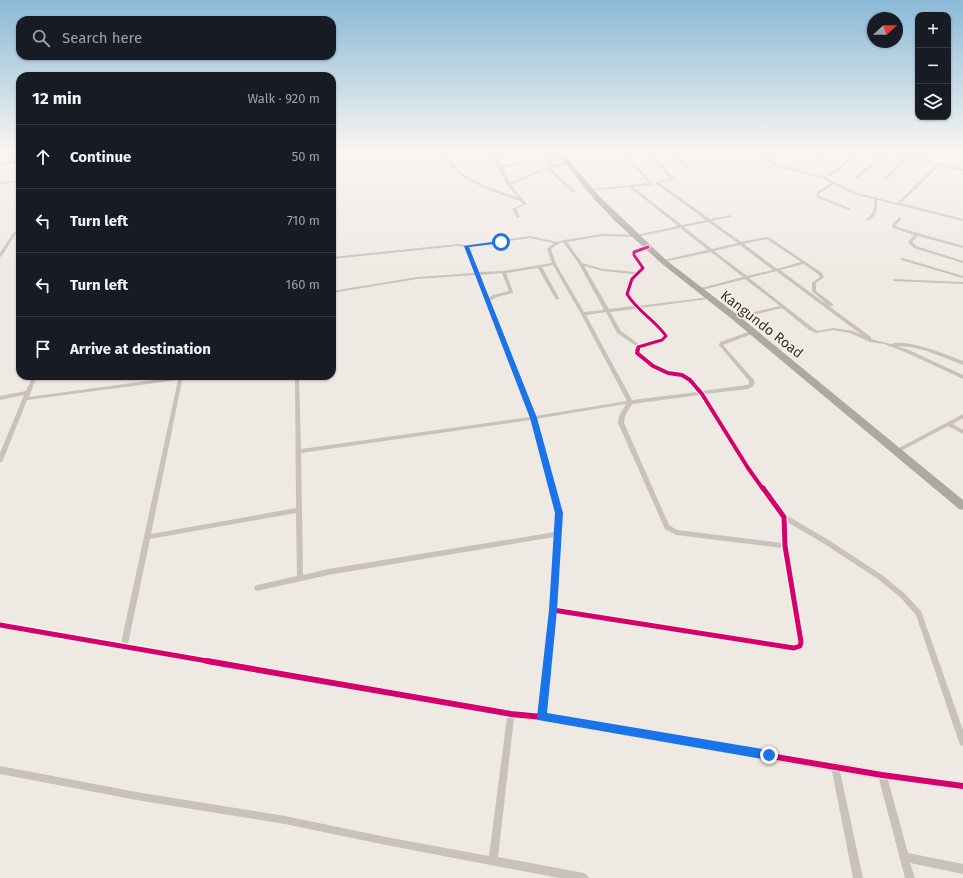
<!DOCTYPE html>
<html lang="en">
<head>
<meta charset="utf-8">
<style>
  :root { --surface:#171b24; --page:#242831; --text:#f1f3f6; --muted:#9ea1a6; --line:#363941 }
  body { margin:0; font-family:"Fira Sans",sans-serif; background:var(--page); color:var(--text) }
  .controls { position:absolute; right:12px; top:12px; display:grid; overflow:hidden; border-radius:8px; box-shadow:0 1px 3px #0004 }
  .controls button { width:36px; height:36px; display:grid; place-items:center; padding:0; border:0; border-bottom:1px solid var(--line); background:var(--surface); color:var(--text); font:20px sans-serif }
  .compass { position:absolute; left:867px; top:12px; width:36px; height:36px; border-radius:50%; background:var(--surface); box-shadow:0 1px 3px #0004; rotate:69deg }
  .stop { position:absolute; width:12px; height:12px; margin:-9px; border:3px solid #1a73e8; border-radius:50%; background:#fff }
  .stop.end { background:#1a73e8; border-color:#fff; box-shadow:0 1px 4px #0008 }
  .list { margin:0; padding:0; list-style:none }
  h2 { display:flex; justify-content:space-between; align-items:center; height:52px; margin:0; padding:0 16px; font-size:17px }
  h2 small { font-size:13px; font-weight:400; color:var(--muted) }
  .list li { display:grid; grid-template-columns:26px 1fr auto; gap:12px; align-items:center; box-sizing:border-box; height:64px; padding:0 16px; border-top:1px solid var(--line) }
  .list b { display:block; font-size:15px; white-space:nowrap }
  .list em { font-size:13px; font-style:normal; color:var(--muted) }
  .icon { flex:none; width:22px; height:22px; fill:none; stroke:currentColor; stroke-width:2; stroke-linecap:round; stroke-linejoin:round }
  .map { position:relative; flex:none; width:963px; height:878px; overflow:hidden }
  .search { position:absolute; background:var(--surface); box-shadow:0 1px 3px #0004; left:16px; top:16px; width:320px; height:44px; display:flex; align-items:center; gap:10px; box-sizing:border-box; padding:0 14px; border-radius:12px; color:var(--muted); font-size:15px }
  .panel { position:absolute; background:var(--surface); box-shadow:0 1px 3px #0004; left:16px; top:72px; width:320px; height:308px; border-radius:12px }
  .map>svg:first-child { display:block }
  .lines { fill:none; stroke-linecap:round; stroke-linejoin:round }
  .street { fill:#c8c1bc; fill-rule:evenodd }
  .highway { fill:#aea8a3; fill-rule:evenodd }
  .cycleway-far3-casing { stroke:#faf3ec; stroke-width:5 }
  .cycleway-far2-casing { stroke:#faf3ec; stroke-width:6 }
  .cycleway-far1-casing { stroke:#faf3ec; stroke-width:8 }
  .cycleway-casing { stroke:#faf3ec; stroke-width:8 }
  .cycleway-far3 { stroke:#d6006c; stroke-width:3 }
  .cycleway-far2 { stroke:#d6006c; stroke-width:4 }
  .cycleway-far1 { stroke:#d6006c; stroke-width:5 }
  .cycleway { stroke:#d6006c; stroke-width:6 }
  .route { fill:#1a73e8 }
  .labels { text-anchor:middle; stroke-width:3; stroke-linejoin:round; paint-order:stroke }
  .street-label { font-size:14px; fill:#392e2a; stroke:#faf3ec }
</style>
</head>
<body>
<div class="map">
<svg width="963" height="878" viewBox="0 0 963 878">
  <rect width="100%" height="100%" fill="#efe9e4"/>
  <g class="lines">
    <path class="street" d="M356,150H370L332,154V152Z
      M442,150H445C447,155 449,160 453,164C467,181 497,191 518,197L507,185L497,166L491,150H494L501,165L521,163L523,164L521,165L502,167L510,183L550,166L540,150H543L553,165L568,162V164L550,168L576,192L573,193L547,169L511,185L527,204L516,209L520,217L517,218L512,209L523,204L520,201C499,194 463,182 449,164C446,160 444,155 442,150Z
      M558,150H593L592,151L558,152L556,151Z
      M619,150H622L653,184L651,185L633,187L682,225L706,220L656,184V182L671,179L644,150H647L675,179L660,183L710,219L731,215V217L712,221L741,242L766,237L770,238L822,273L824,277L816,283V291L833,304V306H829L812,291V283L820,277L819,275L804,264L780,270L871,337V339L891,344C906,338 948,355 963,361V365L927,351L911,347L897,346L909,350L963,375V379L905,352L884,344L870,342L850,333L833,330L816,333L809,330L782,308L736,319H734V317L780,306L745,279L698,291H697V289L743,277L711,252L663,262V260L708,250L680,228L636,237L602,236L567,242L582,263L603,269L635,272L641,268L632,255V252L647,246H649V248L636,253V255L645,268C635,277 631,280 629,294L638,306L710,297V299H708L640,308L658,324L668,336L664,341L640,348L639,353L655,365L669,372L684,374L692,379L702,391L747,385L749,384V381L719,345L720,342L751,331H755V333L723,345L754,380C756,385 753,387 748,389L705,394L750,466L786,515L827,539L882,575L905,594L921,611L963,730V746L960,745L959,742L916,615L901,598L878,579L823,543L787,522L788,546L805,642L803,648L794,652L556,614L546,714L833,763L835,762L838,763L882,771L963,782V790L888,780L908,853L963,864V874L910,863L915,878H905L879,779L840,772L863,878H853L832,771L542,721L514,718L498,857L584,873L587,875L589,878H559L386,845L285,824L142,801L0,774V766L142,793L285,816L386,837L489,856L507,717L0,628V622L121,643L178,380L27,400L3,460L2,462H0V453L24,395L0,400V396L26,391L33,376H37L29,397L183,376L151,534L296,508L295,376H299L301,449L530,417L476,275L417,279L332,293V291L417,277L475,273L465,247L458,246L332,259V257L458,244L467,245L530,236L557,242L564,240L602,234L636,235L678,226L629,187L589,191V189H590L649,183ZM708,222L738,243L712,249L684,227ZM530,238L554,243L547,249L552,263L504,271L479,272L469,247ZM766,239L768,240L801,262L777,269L744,244ZM563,242L579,264L604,310L584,312L556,264L551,249L558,244ZM740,245L773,270L747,276L714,251ZM553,265L581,314L627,401L535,416L490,301L497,297L513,293V292L506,273L538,268L555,298V299H559V298L542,267ZM584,266L603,271L633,274L628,282L625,294L633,306L609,309ZM776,271L862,335L853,331L833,328L818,331L813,328L749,278ZM502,273L509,291L493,295L489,298L480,275ZM635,309L655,326L664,336L660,339L640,345L621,331L610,312ZM606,312L617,333L636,346L635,353V354L651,367L666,374L681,376L688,381L697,392L632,400L586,315ZM700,395L746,470L781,518L782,543L677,530L669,525L624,423L625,416L632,404ZM626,404L619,416L618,423L665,529L676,535L782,548L797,643L794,644L557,607L562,513L536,419ZM531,420L556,513L555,532L328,569L303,575L301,453ZM296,513L297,576L257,585L255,586L254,588L255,590L257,591L328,575L554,537L550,610L539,713L511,710L128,644L150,539Z
      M670,150H673L691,168V170H689Z
      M766,150H769L768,156L777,164L824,177L835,170L859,150H862L837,172L826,178L855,192L873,197L875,196L877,198L897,203L937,164L910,157L886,180H884V178L907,156L890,152L858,178L855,177L887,151L886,150H891L921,158L932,150H935L924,159L963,169V171L940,165L901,203L963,219V221L877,200C878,209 876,219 866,221V219C874,214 875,208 874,199L853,194L834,184L820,193L819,196L850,208V210H848L816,197L817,192L831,183L823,179L775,166L764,156Z
      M827,150H830L819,160H817V158Z
      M14,151L17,152L10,162L20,161V163L0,165V163L7,162Z
      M20,180V182L0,184V182Z
      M899,217L902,218L896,225L897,227L963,246V248L918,236L912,242L916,246L963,261V263L914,248L908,242L914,235L893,228L892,225Z
      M20,230V232L15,235L2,256L0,257V253L13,233Z
      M901,258H903L963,276V278L901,260Z
      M893,279L963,282V284L894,281H893Z
      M963,414V418L953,424L963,430V434L948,426L899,452H895L894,451L895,450Z"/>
    <path class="highway" d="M554,150H560L599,196L666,260L739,316L963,500V510L959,509L733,320L661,263L615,221L594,199Z"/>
    <g class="cycleway-far3-casing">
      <path id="cycleway-far3" d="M637,350L638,347L662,340L666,336C655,320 637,311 627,294L632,279L643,268L634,255V252L648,247"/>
    </g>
    <g class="cycleway-far2-casing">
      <path id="cycleway-far2" d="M638,349L637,353L653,366L668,373L682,375L690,380L702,394L748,468L763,489"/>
    </g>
    <g class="cycleway-far1-casing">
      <path id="cycleway-far1" d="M553,610L794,648L800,646L801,642L785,546L784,517L763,488
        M0,625L213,662"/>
    </g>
    <g class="cycleway-casing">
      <path id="cycleway" d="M207,661L511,714L542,717L882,775L963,786"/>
    </g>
    <use href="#cycleway-far3" class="cycleway-far3"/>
    <use href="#cycleway-far2" class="cycleway-far2"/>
    <use href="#cycleway-far1" class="cycleway-far1"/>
    <use href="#cycleway" class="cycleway"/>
  </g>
  <linearGradient id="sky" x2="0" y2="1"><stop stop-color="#8bb9d7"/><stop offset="0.55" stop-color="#f8f5f3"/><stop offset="1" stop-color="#f8f5f3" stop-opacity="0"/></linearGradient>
  <rect width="963" height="273" fill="url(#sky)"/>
  <path class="route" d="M501,241L502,243L469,247L537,418L563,513L557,610L547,713L769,750L773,752L774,755L773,759L769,760L538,720L537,717L549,610L555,513L530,418L464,246Z"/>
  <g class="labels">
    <g class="street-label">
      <text transform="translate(762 324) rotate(38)" y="5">Kangundo Road</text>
    </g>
  </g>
</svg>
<div class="controls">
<button>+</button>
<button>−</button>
<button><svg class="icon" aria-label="layers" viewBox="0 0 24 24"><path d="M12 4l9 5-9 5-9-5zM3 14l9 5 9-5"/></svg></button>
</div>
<svg class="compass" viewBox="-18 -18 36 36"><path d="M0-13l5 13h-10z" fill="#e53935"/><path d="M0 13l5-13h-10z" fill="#9ea1a6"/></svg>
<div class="stop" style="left:501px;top:242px"></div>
<div class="stop end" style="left:769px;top:755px"></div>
<div class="search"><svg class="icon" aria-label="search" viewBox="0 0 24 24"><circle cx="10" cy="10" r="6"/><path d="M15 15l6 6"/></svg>Search here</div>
<section class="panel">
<h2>12 min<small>Walk · 920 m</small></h2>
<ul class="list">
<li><svg class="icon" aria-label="ahead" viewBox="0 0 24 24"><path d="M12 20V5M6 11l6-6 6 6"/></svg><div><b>Continue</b></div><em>50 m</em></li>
<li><svg class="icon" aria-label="left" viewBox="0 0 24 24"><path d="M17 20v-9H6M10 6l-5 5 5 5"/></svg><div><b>Turn left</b></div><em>710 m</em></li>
<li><svg class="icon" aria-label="left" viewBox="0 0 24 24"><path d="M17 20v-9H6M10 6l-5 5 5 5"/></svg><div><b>Turn left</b></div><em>160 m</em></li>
<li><svg class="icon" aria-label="arrive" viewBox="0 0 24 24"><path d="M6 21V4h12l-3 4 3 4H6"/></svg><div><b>Arrive at destination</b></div></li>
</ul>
</section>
</div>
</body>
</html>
